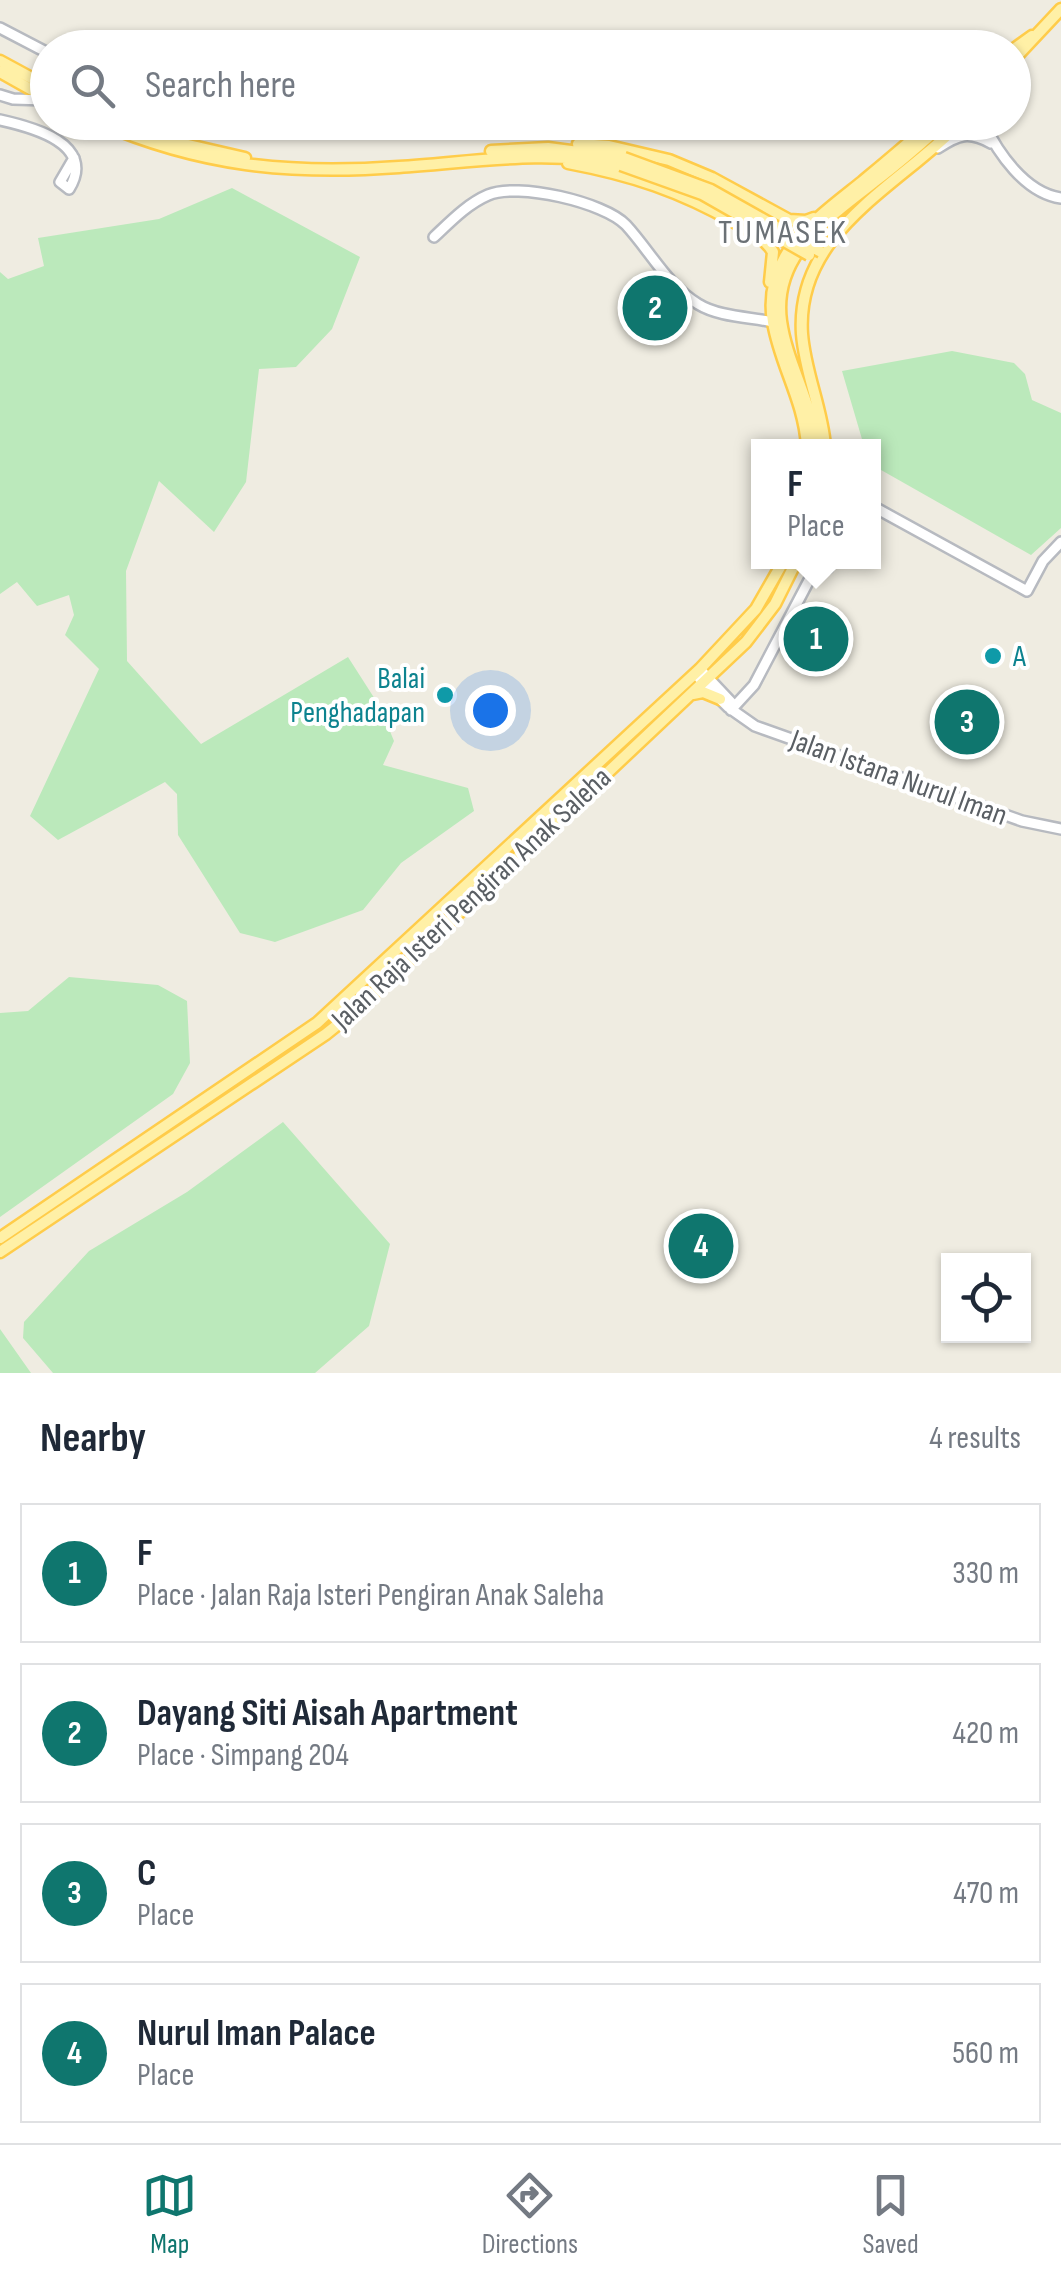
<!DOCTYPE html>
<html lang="en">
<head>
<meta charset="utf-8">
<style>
  :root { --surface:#fff; --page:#f6f6f7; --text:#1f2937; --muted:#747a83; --line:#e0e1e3; --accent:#0f766e }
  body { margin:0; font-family:"Sofia Sans Condensed",sans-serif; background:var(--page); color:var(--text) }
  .controls { position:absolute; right:30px; bottom:30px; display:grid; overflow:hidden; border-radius:0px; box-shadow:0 2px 8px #0004 }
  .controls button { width:90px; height:90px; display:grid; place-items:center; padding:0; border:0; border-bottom:2px solid var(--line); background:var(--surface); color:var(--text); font:50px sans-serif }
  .you { position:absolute; left:490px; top:710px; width:35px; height:35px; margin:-25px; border:8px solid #fff; border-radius:50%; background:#1a73e8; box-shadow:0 0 0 15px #1a73e833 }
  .badge { display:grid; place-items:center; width:65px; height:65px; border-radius:50%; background:var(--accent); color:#fff; font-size:32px; font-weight:700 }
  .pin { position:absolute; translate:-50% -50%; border:5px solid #fff; box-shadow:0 2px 10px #0006 }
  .popup { position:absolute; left:751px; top:439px; width:130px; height:130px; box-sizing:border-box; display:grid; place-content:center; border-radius:0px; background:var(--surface); filter:drop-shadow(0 2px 8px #0005); font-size:32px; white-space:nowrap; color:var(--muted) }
  .popup b { font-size:38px; color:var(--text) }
  .popup::after { content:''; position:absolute; left:50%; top:100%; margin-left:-20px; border:20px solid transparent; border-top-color:var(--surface) }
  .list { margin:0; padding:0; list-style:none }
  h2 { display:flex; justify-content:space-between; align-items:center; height:130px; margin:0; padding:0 40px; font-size:42px }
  h2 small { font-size:32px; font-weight:400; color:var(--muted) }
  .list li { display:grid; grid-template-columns:65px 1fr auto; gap:30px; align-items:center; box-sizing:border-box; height:140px; margin:0 20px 20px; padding:0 20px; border:2px solid var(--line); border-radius:0px }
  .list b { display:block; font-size:38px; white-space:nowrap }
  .list p { margin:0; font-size:32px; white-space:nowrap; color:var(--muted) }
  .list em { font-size:32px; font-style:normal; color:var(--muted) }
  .icon { flex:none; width:55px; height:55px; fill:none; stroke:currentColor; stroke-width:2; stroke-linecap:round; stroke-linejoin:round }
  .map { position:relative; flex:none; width:1061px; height:1373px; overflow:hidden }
  .search { position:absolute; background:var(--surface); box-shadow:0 2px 8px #0004; left:30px; right:30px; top:30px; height:110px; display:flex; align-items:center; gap:25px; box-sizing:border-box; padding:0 35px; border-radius:55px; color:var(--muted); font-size:38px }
  .sheet { height:770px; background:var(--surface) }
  nav { display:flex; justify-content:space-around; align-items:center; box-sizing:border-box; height:140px; border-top:2px solid var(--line); background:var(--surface); font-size:28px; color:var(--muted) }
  nav a { display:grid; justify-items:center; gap:5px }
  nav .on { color:var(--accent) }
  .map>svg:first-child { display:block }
  .green { fill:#bbe9bb }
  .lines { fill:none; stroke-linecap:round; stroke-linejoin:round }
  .minor-casing { stroke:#b7bac0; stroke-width:14 }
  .major-casing { stroke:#ffcc4a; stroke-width:15 }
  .minor { stroke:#fff; stroke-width:9 }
  .major { stroke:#fff0a6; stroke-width:10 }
  .major-bridge-casing { stroke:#ffcc4a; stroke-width:15; stroke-linecap:butt }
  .major-bridge { stroke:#fff0a6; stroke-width:10 }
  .culture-dot { fill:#0f9aa8; stroke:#fff; stroke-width:4 }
  .labels { text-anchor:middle; stroke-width:8; stroke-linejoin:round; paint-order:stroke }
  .culture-label { font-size:30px; fill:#0d838f; stroke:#fff; text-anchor:start }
  .street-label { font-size:30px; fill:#5a5f64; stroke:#fff }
  .quarter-label { font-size:35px; letter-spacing:2.5px; fill:#6b7176; stroke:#fff }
</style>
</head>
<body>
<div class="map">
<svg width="1061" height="1373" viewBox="0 0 1061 1373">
  <rect width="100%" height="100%" fill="#efece1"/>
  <path class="green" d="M232,188L360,257L332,329L296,367L259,369L246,482L214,532L159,481L126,571L127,661L201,744L348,657L380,707L394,741L383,765L468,788L474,811L401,863L363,910L275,942L240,933L178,835L177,794L165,782L58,840L30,816L99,669L65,635L74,615L69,595L37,606L17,582L0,594V272L8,279L44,266L38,238L159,219Z
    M952,351L1014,363L1025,374L1032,400L1061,413V528L1031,555L874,466V446H864L842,371Z
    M69,977L158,985L187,1001L190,1063L173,1094L0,1217V1013L28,1011Z
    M283,1122L390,1244L369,1326L315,1373H53L23,1338L24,1322L89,1251L187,1192Z
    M0,1329L31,1373H0Z"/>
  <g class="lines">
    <g class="minor-casing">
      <path id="minor" d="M0,28L48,53
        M0,95L13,99L46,100
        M0,120C32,127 97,144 69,189L60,182L74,158
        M983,122C998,153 1025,193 1061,198
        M938,148C959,134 969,131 991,143
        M434,237C450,222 467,204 488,195C517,182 604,202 626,225C650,251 667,285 698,304C719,317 750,317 773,322
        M874,507L1027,591L1043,561L1061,542
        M700,669L733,704
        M699,678L728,707L755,726L1022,821L1061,829
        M731,710L754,685L817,565L828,568"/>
    </g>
    <g class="major-casing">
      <path id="major" d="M1014,49L1032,36
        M1014,59L1061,9
        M0,61L48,87
        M0,72L48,99
        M98,122C200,166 289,175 399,167C475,162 546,149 621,165
        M126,122L184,144L245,158
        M578,144L609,146L669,160L712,178L789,220L806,221L814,218
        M491,151L548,148L624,158
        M568,163C632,175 680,191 736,223C750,231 765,238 773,252L770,282
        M807,446C804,400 780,365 773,322C762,255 817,218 862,182C886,162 909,143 932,122
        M816,446C812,402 787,364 781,321C772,254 829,218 874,182C899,163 922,143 945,122
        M825,446C822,408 805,373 802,334C795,231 900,186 961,122
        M693,694L703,692L720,699
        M0,1238L317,1023L700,669L756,609L783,562
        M0,1252L326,1034L357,1009L746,642L775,604L796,562"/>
    </g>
    <use href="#minor" class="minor"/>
    <use href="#major" class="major"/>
    <g class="major-bridge-casing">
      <path id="major-bridge" d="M624,158L711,190L821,252
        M621,165L702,194L809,255"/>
    </g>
    <use href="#major-bridge" class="major-bridge"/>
  </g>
  <g class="culture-dot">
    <circle cx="993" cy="656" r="10"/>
    <circle cx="445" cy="695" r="10"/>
  </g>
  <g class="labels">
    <g class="culture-label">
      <text x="1013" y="666">A</text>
      <text x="425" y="688" text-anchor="end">Balai<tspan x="425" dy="34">Penghadapan</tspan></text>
    </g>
    <g class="street-label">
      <text transform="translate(899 777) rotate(20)" y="10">Jalan Istana Nurul Iman</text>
      <text transform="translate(471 898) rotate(-43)" y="10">Jalan Raja Isteri Pengiran Anak Saleha</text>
    </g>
    <g class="quarter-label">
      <text x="783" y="243">TUMASEK</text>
    </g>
  </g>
</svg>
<div class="controls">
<button><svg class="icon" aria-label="locate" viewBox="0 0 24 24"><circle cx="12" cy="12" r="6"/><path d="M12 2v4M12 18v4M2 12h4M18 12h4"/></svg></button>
</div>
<div class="you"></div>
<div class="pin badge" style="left:816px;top:639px">1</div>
<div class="popup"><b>F</b>Place</div>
<div class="pin badge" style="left:655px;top:308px">2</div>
<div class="pin badge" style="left:967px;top:722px">3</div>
<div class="pin badge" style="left:701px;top:1246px">4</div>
<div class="search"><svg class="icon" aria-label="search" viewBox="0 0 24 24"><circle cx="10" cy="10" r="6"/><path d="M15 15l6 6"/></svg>Search here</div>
</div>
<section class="sheet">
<h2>Nearby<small>4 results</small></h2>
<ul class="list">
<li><span class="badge">1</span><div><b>F</b><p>Place · Jalan Raja Isteri Pengiran Anak Saleha</p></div><em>330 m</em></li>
<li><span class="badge">2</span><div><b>Dayang Siti Aisah Apartment</b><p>Place · Simpang 204</p></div><em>420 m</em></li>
<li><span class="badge">3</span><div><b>C</b><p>Place</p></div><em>470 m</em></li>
<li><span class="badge">4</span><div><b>Nurul Iman Palace</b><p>Place</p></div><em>560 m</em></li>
</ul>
</section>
<nav>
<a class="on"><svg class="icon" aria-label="map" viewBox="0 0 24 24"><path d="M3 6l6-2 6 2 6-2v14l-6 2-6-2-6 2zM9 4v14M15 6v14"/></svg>Map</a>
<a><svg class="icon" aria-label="directions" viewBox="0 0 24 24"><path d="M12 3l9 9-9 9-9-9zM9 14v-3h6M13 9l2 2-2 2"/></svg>Directions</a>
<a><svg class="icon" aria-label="saved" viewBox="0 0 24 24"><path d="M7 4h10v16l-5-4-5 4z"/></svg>Saved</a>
</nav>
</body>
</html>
